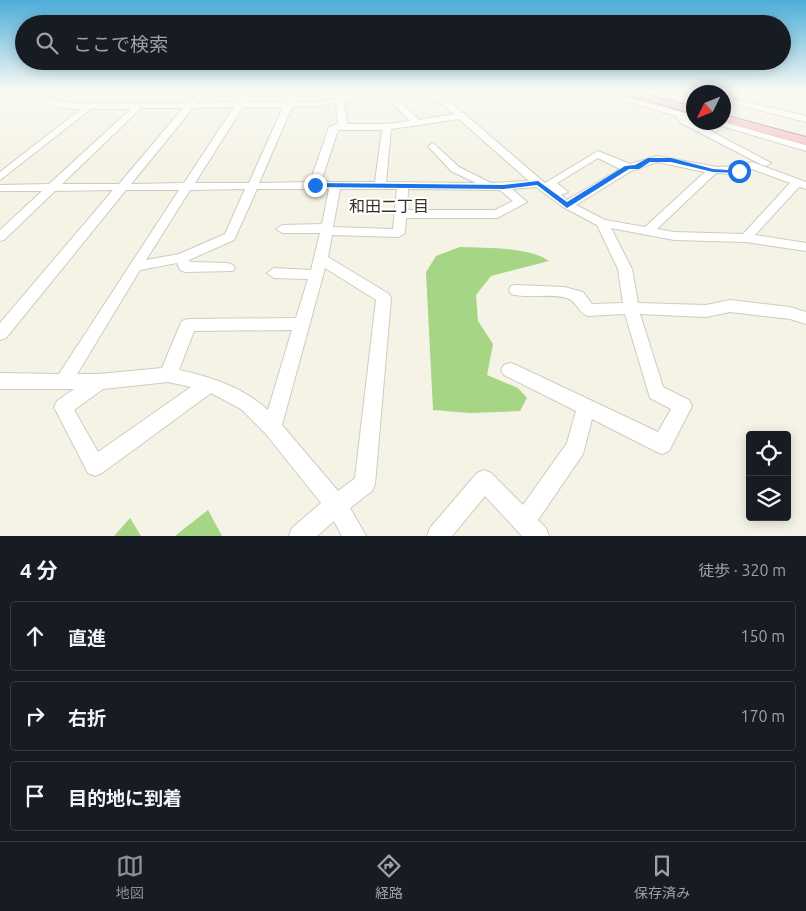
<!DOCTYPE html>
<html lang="ja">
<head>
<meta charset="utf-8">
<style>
  :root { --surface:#171b24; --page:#20242c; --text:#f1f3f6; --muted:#9ea1a6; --line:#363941; --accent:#8c9099 }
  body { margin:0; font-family:Ubuntu,"Noto Sans JP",sans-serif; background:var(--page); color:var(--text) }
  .controls { position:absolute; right:15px; bottom:15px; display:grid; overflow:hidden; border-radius:5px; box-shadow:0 2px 12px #0003 }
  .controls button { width:45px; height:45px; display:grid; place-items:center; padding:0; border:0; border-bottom:1px solid var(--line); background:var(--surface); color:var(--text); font:25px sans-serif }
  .compass { position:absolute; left:686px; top:85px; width:45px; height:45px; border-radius:50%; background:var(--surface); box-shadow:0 2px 12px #0003; rotate:227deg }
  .stop { position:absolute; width:15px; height:15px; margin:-11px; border:4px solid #1a73e8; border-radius:50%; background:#fff }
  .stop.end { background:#1a73e8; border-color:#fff; box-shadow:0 1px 5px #0008 }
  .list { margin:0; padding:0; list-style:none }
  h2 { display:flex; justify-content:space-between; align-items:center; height:65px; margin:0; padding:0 20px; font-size:21px }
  h2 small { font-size:16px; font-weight:400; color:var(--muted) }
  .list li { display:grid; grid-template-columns:32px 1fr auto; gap:15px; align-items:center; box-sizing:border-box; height:70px; margin:0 10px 10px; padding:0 10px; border:1px solid var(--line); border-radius:5px }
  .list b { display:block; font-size:19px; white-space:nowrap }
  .list em { font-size:16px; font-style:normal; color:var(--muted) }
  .icon { flex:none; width:28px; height:28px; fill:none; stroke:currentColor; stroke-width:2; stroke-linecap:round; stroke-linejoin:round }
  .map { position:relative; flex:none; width:806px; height:536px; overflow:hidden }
  .search { position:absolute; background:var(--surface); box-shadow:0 2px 12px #0003; left:15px; right:15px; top:15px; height:55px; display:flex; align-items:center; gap:12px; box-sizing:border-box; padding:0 18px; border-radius:28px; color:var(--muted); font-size:19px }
  .sheet { height:305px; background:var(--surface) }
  nav { display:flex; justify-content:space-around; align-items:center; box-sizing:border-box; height:70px; border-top:1px solid var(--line); background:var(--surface); font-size:14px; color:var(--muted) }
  nav a { display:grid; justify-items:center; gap:2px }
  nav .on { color:var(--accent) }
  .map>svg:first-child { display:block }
  .forest { fill:#a5d585 }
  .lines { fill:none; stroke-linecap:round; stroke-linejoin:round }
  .minor-casing { stroke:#ceccbf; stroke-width:2 }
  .highway-casing { stroke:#ae9191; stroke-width:2 }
  .path { stroke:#9b9a90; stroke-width:2; stroke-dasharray:2 2; stroke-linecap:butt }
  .minor { fill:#fff; fill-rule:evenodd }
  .highway { fill:#f3c6c9; fill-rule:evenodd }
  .route { fill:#1a73e8 }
  .labels { text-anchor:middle; stroke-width:4; stroke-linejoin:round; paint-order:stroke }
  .neighbourhood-label { font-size:16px; fill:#343228; stroke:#fff }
</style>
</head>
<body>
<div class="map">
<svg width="806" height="536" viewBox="0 0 806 536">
  <rect width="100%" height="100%" fill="#f5f3e6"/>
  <path class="forest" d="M460,247C484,248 530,247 549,261L491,276L476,295L478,321L493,344L487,375L518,388L527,398L520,411L470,413L433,410L426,272L436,256Z
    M208,510L222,536H175Z
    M130,518L141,536H114Z"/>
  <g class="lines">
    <g class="minor-casing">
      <path id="minor" d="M23,90H33L43,96L71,103H188L199,90H207L197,103L238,102L246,90H254L246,102H286L291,90H299L294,102H317L335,98L332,90H340L343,97L380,90H397L392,93L419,120L454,114L440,102L409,90H421L446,98L545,183L598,151L630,164L657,156L717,167L739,166L752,162L806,182V189L799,187L755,235L806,243V251L746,242L674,240L611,228L632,269L638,303L706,305L730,300L790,307L806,312V324L790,319L730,312L706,317L640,314L663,387L689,400L692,406L669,451L662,454L655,451L592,419L583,454L538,520L546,528L549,536H522L485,496L452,536H427L430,528L477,473L484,470L491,473L523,505L567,443L576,411L504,375L501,370L504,365L510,363L516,365L658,432L671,409L650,398L625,314L588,316C578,313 577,301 567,298C549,293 529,299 511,294L509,290L511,286L516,285L564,287L583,292L592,304L623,303L618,269L597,225L563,207L536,187L512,189L527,202L497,218H406L405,233L399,237L332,235L328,257L389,294L391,298L375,484L372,491L350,508L366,536H342L334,521L317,536H289L292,528L321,503L265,433L241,409L211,393L102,473L95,476L88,473L54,407L57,401L74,389H0V373L59,374L179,190H126L6,338L0,340V323L113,190L55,191L4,240L0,241V230L42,191H0V185L49,184L131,109H91L0,180V172L81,109C62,109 37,103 23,90ZM384,94L410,121L387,124H347L344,101ZM336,103L338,124L329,127L310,182L259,183L292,107L317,106ZM234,107L184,183L131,184L193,108ZM243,107H283L249,183H195ZM141,108H183L119,184H62ZM459,119L529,181L491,183L459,167L433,143L428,146L451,171L476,183L386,182L391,129ZM338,130H382L375,182H321ZM598,158L620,169L567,200L561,195L568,192L557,183ZM657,162L705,172L645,227L605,220L576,205L631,171ZM752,169L790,183L743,234L674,232L657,229L716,173L729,174ZM245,189L225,234L179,254L146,260L190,190ZM257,189H329L322,224L282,225L276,229L282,233H320L311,270L274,268L267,273L274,278L308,279L296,318L188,319L182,321L180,325L162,368L99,374H77L140,270L177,263L180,270L185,272L233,271L235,268L233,265L228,263L190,262L189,260L234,240ZM340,189H397L393,229L333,227ZM408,189L500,190L513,201L495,210H407ZM325,268L376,300L355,478L338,491L282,425ZM292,330L268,410C242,387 212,377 179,370L194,331ZM168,382L191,387L98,452L74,410L103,389Z
        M587,90H600L693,115V119H688L771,163L766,166L762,165L681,123L677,116Z
        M680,90H696L698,92L694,94Z
        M724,97L806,116V122L724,101Z
        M708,122H724L806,145V151Z"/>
    </g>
    <g class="highway-casing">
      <path id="highway" d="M612,90H629L694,107V114Z
        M724,115L806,137V145L723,122Z"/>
    </g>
    <path class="path" d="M663,90L676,93"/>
    <use href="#minor" class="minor"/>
    <use href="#highway" class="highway"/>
  </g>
  <linearGradient id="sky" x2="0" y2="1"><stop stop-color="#4caed9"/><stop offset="0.55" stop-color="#fafaf4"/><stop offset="1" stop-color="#fafaf4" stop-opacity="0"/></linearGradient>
  <rect width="806" height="165" fill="url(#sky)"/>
  <path class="route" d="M648,158H671L713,169L742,171L739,173L713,172L671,162H650L639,169H629L567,208L537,185L503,189L315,187L312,185L315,183L503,185L538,181L567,202L625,166L635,165Z"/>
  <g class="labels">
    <g class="neighbourhood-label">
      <text x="389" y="212">和田二丁目</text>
    </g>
  </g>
</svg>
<div class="controls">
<button><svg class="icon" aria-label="locate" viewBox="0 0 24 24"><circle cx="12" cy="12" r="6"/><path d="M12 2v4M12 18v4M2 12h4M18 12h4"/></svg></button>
<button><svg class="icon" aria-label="layers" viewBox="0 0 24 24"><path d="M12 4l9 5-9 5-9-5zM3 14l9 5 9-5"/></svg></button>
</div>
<svg class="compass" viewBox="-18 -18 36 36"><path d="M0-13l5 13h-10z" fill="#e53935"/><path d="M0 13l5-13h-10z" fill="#9ea1a6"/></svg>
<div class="stop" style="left:739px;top:171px"></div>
<div class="stop end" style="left:315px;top:185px"></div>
<div class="search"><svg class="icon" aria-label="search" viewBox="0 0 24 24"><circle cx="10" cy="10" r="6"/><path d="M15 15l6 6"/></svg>ここで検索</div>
</div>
<section class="sheet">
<h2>4 分<small>徒歩 · 320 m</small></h2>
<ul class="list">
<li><svg class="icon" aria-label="ahead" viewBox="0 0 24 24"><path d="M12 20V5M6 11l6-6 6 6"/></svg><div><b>直進</b></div><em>150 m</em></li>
<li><svg class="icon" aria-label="right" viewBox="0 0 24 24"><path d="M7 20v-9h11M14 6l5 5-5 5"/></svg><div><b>右折</b></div><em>170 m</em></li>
<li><svg class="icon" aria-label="arrive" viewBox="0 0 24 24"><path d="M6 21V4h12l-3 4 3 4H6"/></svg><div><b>目的地に到着</b></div></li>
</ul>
</section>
<nav>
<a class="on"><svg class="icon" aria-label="map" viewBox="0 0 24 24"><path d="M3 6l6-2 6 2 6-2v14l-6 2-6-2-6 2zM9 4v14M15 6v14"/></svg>地図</a>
<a><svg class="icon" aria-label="directions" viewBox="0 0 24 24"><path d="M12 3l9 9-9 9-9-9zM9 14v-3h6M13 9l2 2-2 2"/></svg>経路</a>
<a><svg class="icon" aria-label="saved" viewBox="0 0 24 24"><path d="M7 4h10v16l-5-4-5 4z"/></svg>保存済み</a>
</nav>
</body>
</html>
